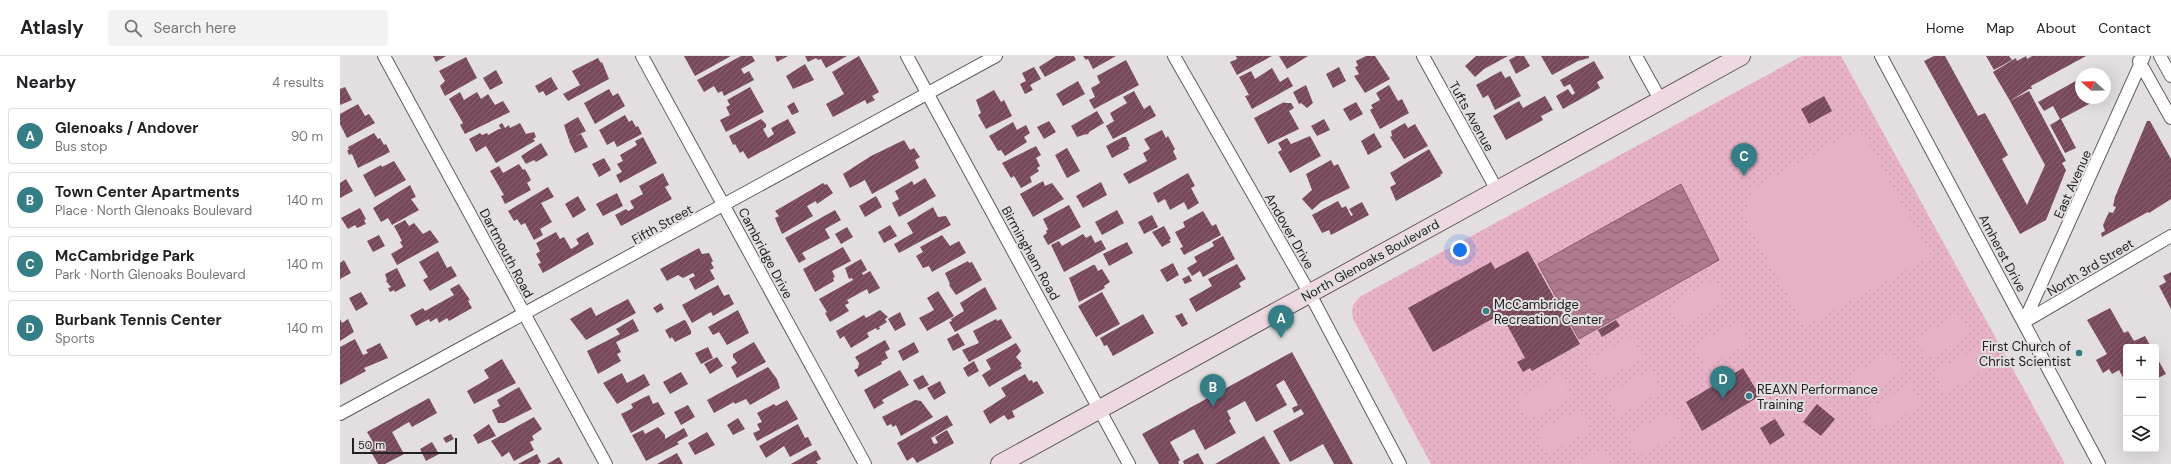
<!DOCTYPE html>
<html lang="en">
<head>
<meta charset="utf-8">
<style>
  :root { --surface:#fff; --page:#f2f2f2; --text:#202124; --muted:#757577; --line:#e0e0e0; --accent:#367e85 }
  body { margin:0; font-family:"DM Sans",sans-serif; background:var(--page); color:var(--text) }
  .controls { position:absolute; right:12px; bottom:12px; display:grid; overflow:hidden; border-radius:4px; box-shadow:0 4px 16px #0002 }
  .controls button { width:36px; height:36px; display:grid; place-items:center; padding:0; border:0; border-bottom:1px solid var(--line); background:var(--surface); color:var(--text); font:20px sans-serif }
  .compass { position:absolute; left:1735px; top:12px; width:36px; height:36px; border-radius:50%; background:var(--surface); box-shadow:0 4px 16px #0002; rotate:290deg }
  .scale { position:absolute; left:12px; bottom:10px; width:105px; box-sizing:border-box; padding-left:4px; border:2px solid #232222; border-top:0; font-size:11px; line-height:14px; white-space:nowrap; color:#232222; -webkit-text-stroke:3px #e3dfe1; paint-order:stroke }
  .you { position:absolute; left:1120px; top:194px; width:14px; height:14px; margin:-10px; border:3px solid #fff; border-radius:50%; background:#1a73e8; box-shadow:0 0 0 6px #1a73e833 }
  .badge { display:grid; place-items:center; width:26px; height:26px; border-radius:50%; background:var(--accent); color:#fff; font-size:13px; font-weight:700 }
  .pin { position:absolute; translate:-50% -33px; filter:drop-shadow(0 1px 2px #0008) }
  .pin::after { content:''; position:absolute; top:21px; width:14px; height:12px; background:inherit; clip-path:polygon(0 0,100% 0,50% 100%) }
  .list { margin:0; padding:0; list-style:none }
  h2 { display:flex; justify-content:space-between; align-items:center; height:52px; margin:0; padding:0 16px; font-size:17px }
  h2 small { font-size:13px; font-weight:400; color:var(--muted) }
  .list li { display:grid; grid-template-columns:26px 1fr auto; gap:12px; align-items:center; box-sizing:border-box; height:56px; margin:0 8px 8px; padding:0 8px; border:1px solid var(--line); border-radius:4px }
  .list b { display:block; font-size:15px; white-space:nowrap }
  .list p { margin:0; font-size:13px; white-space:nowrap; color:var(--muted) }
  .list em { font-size:13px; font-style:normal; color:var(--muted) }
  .icon { flex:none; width:22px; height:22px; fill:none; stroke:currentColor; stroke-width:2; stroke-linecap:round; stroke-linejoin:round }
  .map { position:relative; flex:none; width:1831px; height:408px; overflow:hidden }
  header { display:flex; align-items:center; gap:24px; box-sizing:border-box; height:56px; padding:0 20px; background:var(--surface); border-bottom:1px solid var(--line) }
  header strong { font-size:19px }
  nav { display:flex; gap:22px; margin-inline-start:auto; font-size:14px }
  .search { width:280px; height:36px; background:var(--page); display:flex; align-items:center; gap:10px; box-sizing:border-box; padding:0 14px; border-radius:4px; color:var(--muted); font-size:15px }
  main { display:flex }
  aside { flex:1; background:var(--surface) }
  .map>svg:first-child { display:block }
  .grass { fill:url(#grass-dots) }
  .pitch { fill:#e7b2c7 }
  .water { fill:url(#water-waves); stroke:#845f6e }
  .building { fill:url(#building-hatch) }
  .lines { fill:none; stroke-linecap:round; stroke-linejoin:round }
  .street-casing { stroke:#615d5e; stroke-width:14 }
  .secondary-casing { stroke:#615d5e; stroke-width:20 }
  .street { stroke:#fff; stroke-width:12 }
  .secondary { stroke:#eed8e1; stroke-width:18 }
  .poi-dot { fill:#367e85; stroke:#e3dfe1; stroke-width:1.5 }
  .labels { text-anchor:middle; stroke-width:4; stroke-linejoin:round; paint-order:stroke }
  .street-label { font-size:13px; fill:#232222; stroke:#e3dfe1 }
  .poi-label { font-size:13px; fill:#232222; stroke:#e3dfe1; text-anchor:start }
</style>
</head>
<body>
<header>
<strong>Atlasly</strong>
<div class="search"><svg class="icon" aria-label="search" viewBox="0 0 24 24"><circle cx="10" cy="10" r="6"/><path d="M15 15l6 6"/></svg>Search here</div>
<nav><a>Home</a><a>Map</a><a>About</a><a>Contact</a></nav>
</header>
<main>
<aside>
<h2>Nearby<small>4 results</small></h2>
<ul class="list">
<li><span class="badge">A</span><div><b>Glenoaks / Andover</b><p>Bus stop</p></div><em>90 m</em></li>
<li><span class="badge">B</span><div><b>Town Center Apartments</b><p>Place · North Glenoaks Boulevard</p></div><em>140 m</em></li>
<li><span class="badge">C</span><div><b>McCambridge Park</b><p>Park · North Glenoaks Boulevard</p></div><em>140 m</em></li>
<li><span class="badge">D</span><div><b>Burbank Tennis Center</b><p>Sports</p></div><em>140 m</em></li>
</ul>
</aside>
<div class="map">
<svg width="1831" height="408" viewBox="0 0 1831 408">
  <defs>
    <pattern id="grass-dots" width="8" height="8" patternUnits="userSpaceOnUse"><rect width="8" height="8" fill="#e7b2c7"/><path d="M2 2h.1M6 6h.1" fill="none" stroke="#c699ab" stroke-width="1.8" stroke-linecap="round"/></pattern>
    <pattern id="water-waves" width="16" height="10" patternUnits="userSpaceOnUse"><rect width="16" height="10" fill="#ae798e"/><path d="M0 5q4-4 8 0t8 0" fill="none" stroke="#8d6374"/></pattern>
    <pattern id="building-hatch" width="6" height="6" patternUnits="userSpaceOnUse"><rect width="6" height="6" fill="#78485c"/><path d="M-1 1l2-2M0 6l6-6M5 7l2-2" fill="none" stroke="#896574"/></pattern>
  </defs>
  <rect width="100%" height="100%" fill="#e3dfe1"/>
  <path class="grass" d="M1462,0H1501L1725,408H1091L1014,265C1010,253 1012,248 1021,240Z"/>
  <path class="pitch" d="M1520,73L1591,200L1465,270L1404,160L1413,133Z
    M1374,224L1385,245L1342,269L1330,249Z
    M1619,259L1630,279L1587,303L1576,283Z
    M1398,266L1409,286L1366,311L1354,290Z
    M1292,281L1303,302L1259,325L1248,304Z
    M1637,292L1648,312L1605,336L1594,316Z
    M1552,296L1563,316L1520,340L1509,320Z
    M1311,315L1322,335L1278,359L1267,338Z
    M1221,320L1232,341L1188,364L1177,343Z
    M1570,329L1581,349L1538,374L1527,353Z
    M1240,354L1251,374L1207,398L1196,377Z
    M1331,356L1342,377L1298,400L1287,379Z
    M1263,393L1271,408H1234Z"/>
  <path class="water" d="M1341,128L1379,204L1239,283L1198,208Z"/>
  <path class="building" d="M93,0H106L96,6Z
    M344,0H391L355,20Z
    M401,0H412L415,5L401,13L404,18L409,15L414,24L384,40L382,35L378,37L374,30L364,36L357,24Z
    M435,0H448L437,6Z
    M465,0H507L486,12L481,3L478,4L476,2L468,6Z
    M519,0L539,36L532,40L535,44L527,48L525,44L493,61L486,48L504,38L492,16Z
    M716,0H734L736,4L705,21L699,11Z
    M743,0H776L753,13L748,3L746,4Z
    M896,0H932L897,19L890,6L897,3Z
    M939,0H968L947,13Z
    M1026,0H1035L1050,23L1025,37L1014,20L1019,18L1015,11L1018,10L1016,5Z
    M1136,0H1168L1144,13L1135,21L1125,10Z
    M1176,0H1184L1190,10L1176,18L1169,4Z
    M1201,0H1249V2L1238,5L1212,19Z
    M1594,0H1605L1638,60L1645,57L1668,99L1662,103L1687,149L1705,109L1670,45L1689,35L1726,105L1722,107L1726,114L1706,164L1680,178L1584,5Z
    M1646,0H1669L1672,4L1654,14Z
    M1686,0L1687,3L1692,0H1746L1691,30L1692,33H1689L1670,45L1653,16L1676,2L1677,5Z
    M126,1L137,22L105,40L100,30L105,25L99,15Z
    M258,2L261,7L262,6L269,23L228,45L223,38L240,29L232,15Z
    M786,4L799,29L754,53L749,44L755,41L751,32L760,27L757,20Z
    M1254,5L1264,22L1257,26L1260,32L1223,53L1216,40L1228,33L1232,39L1235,37L1230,28L1224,31L1220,24Z
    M465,8L474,24L453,33L446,20Z
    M694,11L701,23L690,29L693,34L685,38L680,28L686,25L682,17Z
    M999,11L1006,25L993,32L986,18Z
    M932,12L940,26L948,21L953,30L912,53L905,40L909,39L899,21L911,15L915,23Z
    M156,14L163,27L150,34L143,22Z
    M1161,15L1165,22L1170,20L1181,40L1155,54L1148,39L1143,42L1136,29Z
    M211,21L218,33L206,40L203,35L199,37L195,30Z
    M1741,22V42H1751L1753,46L1721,63L1736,92L1725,97L1710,69L1720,63L1713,50L1704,55L1698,46Z
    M738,25L745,38L723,50L716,38Z
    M966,29L973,47L967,52L961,47L959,48L953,36Z
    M1049,29L1058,45L1062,43L1069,57L1040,73L1030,54L1033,52L1031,49L1040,44L1036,37Z
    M5,31L12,44L0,49V33Z
    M410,31L424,56L386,76L380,64L390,59L386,51L390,49L387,44Z
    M269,33L273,40L278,37L285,50L255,68L244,47Z
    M654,34L661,46L664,44L672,60L646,73L638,59L641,57L636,44Z
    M794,35L804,53L810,49L816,60L773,83L766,70L774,65L770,57L787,47L783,41Z
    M120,36L124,44L137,36L141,43L148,38L155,49L163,45L170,56L125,78L120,69L123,67L109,43Z
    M1205,40L1213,54L1201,60L1203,64L1166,84L1153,60L1179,45L1183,52Z
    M1484,40L1492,55L1469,68L1461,53Z
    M454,46L459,56L452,59L447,50Z
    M944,46L945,47H951L954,52L949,55L959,73L928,88L914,62Z
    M1016,46L1023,58L1010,65L1003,53Z
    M18,48L25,60L29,58L35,67L7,82L0,68V58Z
    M757,55L764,67L749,76V77L746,79V78L737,81L731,70Z
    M285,59L289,66L292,64L296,71L298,70L302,78L277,91L274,85L267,89L259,74Z
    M238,61L246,75L236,80L241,78L248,91L235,97L229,85L231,83L229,84L224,69Z
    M421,63L426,68V71L423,73L428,82L434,78L431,72L448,63L456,77L408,103L403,95L400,97L395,88L393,89L389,80Z
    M984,63L990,74L977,80L971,70Z
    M709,65L716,76L704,83L697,71Z
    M1807,65H1810L1831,103V143L1809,157L1808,156L1762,181L1761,177L1765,175L1763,169L1769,156L1773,157L1776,151L1773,150L1775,141Z
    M673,66L677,74L686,69L690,77L684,81L687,86L665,100L661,94L658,95L649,80Z
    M162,67L165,72L169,69L170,72L180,67L186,78L194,76L196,81L193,83L195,85L156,107L146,90L136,96L129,83L140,77L142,79L147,77L148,79L159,73H161L159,69Z
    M1065,67L1068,72L1075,68L1088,90L1064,103L1050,81L1052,80L1051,75Z
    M822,74L826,82L828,80L835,93L833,95L837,103L789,128L783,118L807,105L803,97L810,93L804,83Z
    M34,77L38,83L40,82L44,89L46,88L50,96L18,112L12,98L9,99L7,94H9L8,91Z
    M1034,77L1042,91L1028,99L1021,85Z
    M970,80L981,100L950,117L938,96L942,94L938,87L947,82L951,88Z
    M303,81L317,107L280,127L276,119L282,116L277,108L283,105L280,99L297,89L295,85Z
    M783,81H786L790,90L788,91L789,93L772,102L766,90Z
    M564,84L570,94L574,92L580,101L575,104L579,112L532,138L525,124L510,132L503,118L531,100Z
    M201,87L208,99L196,106L194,104L186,108L181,100Z
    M696,90L701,99L696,102L700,110L697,112L699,115L690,121L692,126L681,132L674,120L671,122L662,107Z
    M727,92L740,115L727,122L715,99Z
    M1089,93L1103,117L1100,119L1101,120L1056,145L1050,131L1056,128L1050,117Z
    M264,102L271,114L259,121L252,108Z
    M991,104L994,110L998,108L1010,132L981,146L972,154L962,143L972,134L966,118Z
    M54,105L66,124L35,141L23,119L41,109L42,111Z
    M179,108L183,114L185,113L191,124L187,127L191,134L165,148L161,140L164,139L150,115L159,110L163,117Z
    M323,117L329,129L325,131L332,143L281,170L275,159L286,153L288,155L294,152L290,145L303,138L299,130Z
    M848,117L855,130L851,132L859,147L848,154L844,146L830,154L825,143L818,147L813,137Z
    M585,122L596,140L559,161L552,147L559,143L555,135L572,125L574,129Z
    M6,123L13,135L0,142V127Z
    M703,125L705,130L712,127L724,143L693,161L680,138Z
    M761,126L767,139L743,152L736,140Z
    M483,127L485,129L487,128L493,137L477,148L476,145L467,150L473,160L442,178L435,162L439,160L435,155Z
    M70,129L76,141L71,143L79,154L52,169L48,162L41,166L33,152Z
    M208,131L214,141L201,147L212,166L200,173L203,179L194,184L185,167L181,169L177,163L174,165L168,155Z
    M277,137L283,150L263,160L256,148Z
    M238,140L246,154L233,162L225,148Z
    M536,140L542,151L525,161L519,150Z
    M998,145L1002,152L1006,150L1011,160L1013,159L1009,153L1022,146L1029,159L991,179L989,174L982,177L972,159Z
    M729,149L741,171L708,189L703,180L707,177L706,175L708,173L703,163Z
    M593,151L598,161L606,160L611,169L559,197L554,188L573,177L567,167Z
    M20,152L26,163L24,164L26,168L17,172L15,169L8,173L1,162Z
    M495,154L501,164L485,173L490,182L462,197L466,203L459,207L445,182Z
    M777,154L784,167L762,179L755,166Z
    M863,155L872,170L876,168L881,179L844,199L840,192L843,191L835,176L845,171L843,166Z
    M812,159L818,171L804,178L798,166Z
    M65,164L69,170L74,167L83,178L90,174L99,186L57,209L51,198L63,191L60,186L62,185L54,170Z
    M550,169L557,180L544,187L538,176Z
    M824,170L831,183L829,184L831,186L822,191L812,176Z
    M507,171L513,181L501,188L495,178Z
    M216,176L220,183L224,181L231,193L239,188L236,183L248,176L254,188L203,217L198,208L201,207L196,198L200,195L196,187Z
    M743,178L746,182L751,179L755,187L761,184L766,193L724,216L711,189L719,185L722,190Z
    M39,179L45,190L33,196L27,185Z
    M602,179L610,190L619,185L626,197L592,216L589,210L583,212L576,200L583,196L580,191Z
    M883,180L895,203L865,220L863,221L860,215L852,220L847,212L857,206L854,201L874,190L872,186Z
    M787,186L793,197L769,210L763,198Z
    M503,191L511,205L492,215L495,221L493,222L494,225L475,236L463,213Z
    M359,192L362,198L369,197L373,205L371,207L374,212L370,214L375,223L355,234L349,223L355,220L353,217L343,222L338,219L327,225L320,213Z
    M98,195L107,212L111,210L117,220L90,235L83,224L88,221L79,206Z
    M1188,195L1240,288L1192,315L1190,312L1183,316L1177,306L1185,302L1161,258L1093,296L1068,252L1151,206L1155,213Z
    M521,203L527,214L522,217L523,219L530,215L540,232L529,238L527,233L507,244L509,247L505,249L509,255L490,266L485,257L487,256L479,243L513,224L512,222L509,223L505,212Z
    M4,204L11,217L0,223V207Z
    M628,205L629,207L632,206L642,224L616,239L609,229L610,228L605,217Z
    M833,207L839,219L827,226L820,214Z
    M897,208L906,223L899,227L901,231L856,256L849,243L872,230L868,223Z
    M753,209H755L758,215L762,213L770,226L764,230L765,232L739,246L729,222Z
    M57,212L66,230L55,236L54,234L50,236L48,232L51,231L46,225L47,224L45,218Z
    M1831,216V253L1819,230L1826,226L1823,220Z
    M849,219L852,225L845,228L842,223Z
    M119,228L130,244L128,245L132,252L109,265L107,262L99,267L97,262L90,266L89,263L76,270L70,259L83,252L85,255L114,239L110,233Z
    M378,229L384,240L389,238L394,248L373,260L371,256L352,267L342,249Z
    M645,231L657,253L615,276L609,266L612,265L611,263L624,255L620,247Z
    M598,235L614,260L587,275L579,262L594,254L587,242Z
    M21,236L28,248L16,255L9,242Z
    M762,236L780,268L756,281L738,250Z
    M288,243L296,257L246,284L230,263L251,251L256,260Z
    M321,247L324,253L317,257L313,252Z
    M1770,252L1784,277L1788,275L1794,285L1805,280L1811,291H1786V327L1779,314L1772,318L1769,313L1763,317L1756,304L1767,298L1747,264Z
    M398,254L409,277L387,289L379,276L373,279L368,271Z
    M540,254L548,261L545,263L547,266L539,271L540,273L537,274L536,272L527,277L529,281L511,292L504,280L500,283L496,275L524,259L526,262Z
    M560,256L566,269L555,275L548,263Z
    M842,257L848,268L842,271L835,260Z
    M803,258L814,277L773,300L767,289L764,290L760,282Z
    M0,263L2,267L8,263L14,276L0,285Z
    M293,263L299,275L276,286L281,296L277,298L281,305L258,318L247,295L280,278L276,273Z
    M656,263L657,265L661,263L672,282L629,306L622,294L639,287L633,275Z
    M344,264L346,265L351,275V278L335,286L332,281L330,283L325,274Z
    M1276,264L1280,270L1262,281L1258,274Z
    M618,277L625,289L613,295L607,283Z
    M15,283L23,299L28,297L26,294L40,287L48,302L24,312L26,315L0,329V291Z
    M545,284L550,293L545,296L548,302L541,306L542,308L518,321L514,314L518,312L519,307L515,301Z
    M414,286L426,306L397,322L391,311L397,307L394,302H393V298Z
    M574,286L579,296L563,305L558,295Z
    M676,287L681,295L676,301L682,308L680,309L682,312L649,331L642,319L651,313L646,304Z
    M368,291L373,302L361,308L355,297Z
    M952,296L1013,408H994L983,388L950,406L933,375L964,358L961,353L954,357L952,352L958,349L944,324L936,329L947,349L916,366L905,345L887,355L891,363L889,364L896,377L865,394L854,373L830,386L840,404L838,406L839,408H819L802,378Z
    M1816,300L1826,318L1816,323Z
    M377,301L383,310L370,318L364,308Z
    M162,303L176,327L134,348L127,335L149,322L144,314Z
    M634,305L639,315L628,321L623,312Z
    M428,311L437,323L440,332L410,349L406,343L395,348L394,346L374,357L367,344Z
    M1403,312L1420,340L1362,375L1346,346Z
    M560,314L569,329L542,344L544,347L534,353L524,334Z
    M341,316L348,328L330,338L323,326Z
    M282,317L287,327L304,318L310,329L277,348L263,327Z
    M685,318L689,325L692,324L693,327L697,325L704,337L672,355L675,361L668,364L664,359L650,368L643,355L666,340L661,332Z
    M583,319L589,329L579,334L573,324Z
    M600,325L606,337L594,344L587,332Z
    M179,331L192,353L164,367H158L152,354L160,350L157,344Z
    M309,339L313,348L318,346L325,358L291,377L281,358L293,352L291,348Z
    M89,342L97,357L72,371L69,366L52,376L64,398L45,408H38L27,389L33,386L27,376Z
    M447,344L458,363L417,385L413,377L420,374L417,368L422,366L417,357L434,348L436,350Z
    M575,344L581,345L593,361L561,380L556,369L553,371L551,368L547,370L542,361Z
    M1477,348L1495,363L1481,380L1463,366Z
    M348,349L355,361L341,369L334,356Z
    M607,359L613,369L591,382L594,388L598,387L595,381L607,374L614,387L577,407L573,401L567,405L557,387Z
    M194,361L202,373L192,380L194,384L190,386L194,394L174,405L169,396L162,401L151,385Z
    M398,362L405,373L393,379L387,369Z
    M1435,363L1445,379L1430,389L1420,372Z
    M149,368L156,380L138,388L133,379Z
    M458,368L465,382L468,381L472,389L450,401L444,390L426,402L419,390Z
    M318,371L325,379V383L344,372L348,380L337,386L339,388L306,405L292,379L303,374L305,378Z
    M367,376L375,389L355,399L348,387Z
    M111,378L114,383L106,387L103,382Z
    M924,380L940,408H875Z
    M92,386L99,398L86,405L80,393Z
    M476,394L481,403L476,406L478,408H451Z
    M337,397L343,408H317Z
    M858,397L864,408H844L843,405Z
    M197,398L201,406L198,408H178Z
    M219,401L223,408H207Z"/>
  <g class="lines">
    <g class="street-casing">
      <path id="street" d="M44,0L266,408
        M302,0L525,408
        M567,0L789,408
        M834,0L970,238L1060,408
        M1083,0L1157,134
        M1296,0L1321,45
        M1541,0L1759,408
        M1820,0L1831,20
        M1799,5L1831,62
        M1684,266L1804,0
        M1684,266L1831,180
        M0,358L656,0"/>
    </g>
    <g class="secondary-casing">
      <path id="secondary" d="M660,408L1401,0"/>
    </g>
    <use href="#street" class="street"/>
    <use href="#secondary" class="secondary"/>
  </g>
  <g class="poi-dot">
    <circle cx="1146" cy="255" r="4"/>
    <circle cx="1739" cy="297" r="4"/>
    <circle cx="1409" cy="340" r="4"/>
  </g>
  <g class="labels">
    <g class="street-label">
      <text transform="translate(1132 60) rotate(61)" y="5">Tufts Avenue</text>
      <text transform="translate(1732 128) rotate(-66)" y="5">East Avenue</text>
      <text transform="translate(322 168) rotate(-29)" y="5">Fifth Street</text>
      <text transform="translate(950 175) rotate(60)" y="5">Andover Drive</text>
      <text transform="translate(167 197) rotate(62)" y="5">Dartmouth Road</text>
      <text transform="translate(426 197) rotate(62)" y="5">Cambridge Drive</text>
      <text transform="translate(691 197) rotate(61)" y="5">Birmingham Road</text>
      <text transform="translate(1663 197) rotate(62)" y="5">Amherst Drive</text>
      <text transform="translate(1030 204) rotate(-29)" y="5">North Glenoaks Boulevard</text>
      <text transform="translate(1750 211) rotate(-31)" y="5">North 3rd Street</text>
    </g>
    <g class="poi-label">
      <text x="1154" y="253">McCambridge<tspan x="1154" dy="15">Recreation Center</tspan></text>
      <text x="1731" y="295" text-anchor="end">First Church of<tspan x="1731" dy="15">Christ Scientist</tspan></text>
      <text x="1417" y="338">REAXN Performance<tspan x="1417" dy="15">Training</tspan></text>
    </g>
  </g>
</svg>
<div class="controls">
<button>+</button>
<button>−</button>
<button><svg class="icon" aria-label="layers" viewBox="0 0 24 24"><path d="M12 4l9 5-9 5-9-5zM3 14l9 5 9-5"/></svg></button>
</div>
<svg class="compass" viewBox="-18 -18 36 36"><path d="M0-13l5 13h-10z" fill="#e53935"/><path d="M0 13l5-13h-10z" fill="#757577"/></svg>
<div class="scale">50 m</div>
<div class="you"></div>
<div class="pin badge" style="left:941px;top:282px">A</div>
<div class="pin badge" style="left:873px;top:351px">B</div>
<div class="pin badge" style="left:1404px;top:120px">C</div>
<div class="pin badge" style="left:1383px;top:343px">D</div>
</div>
</main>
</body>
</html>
